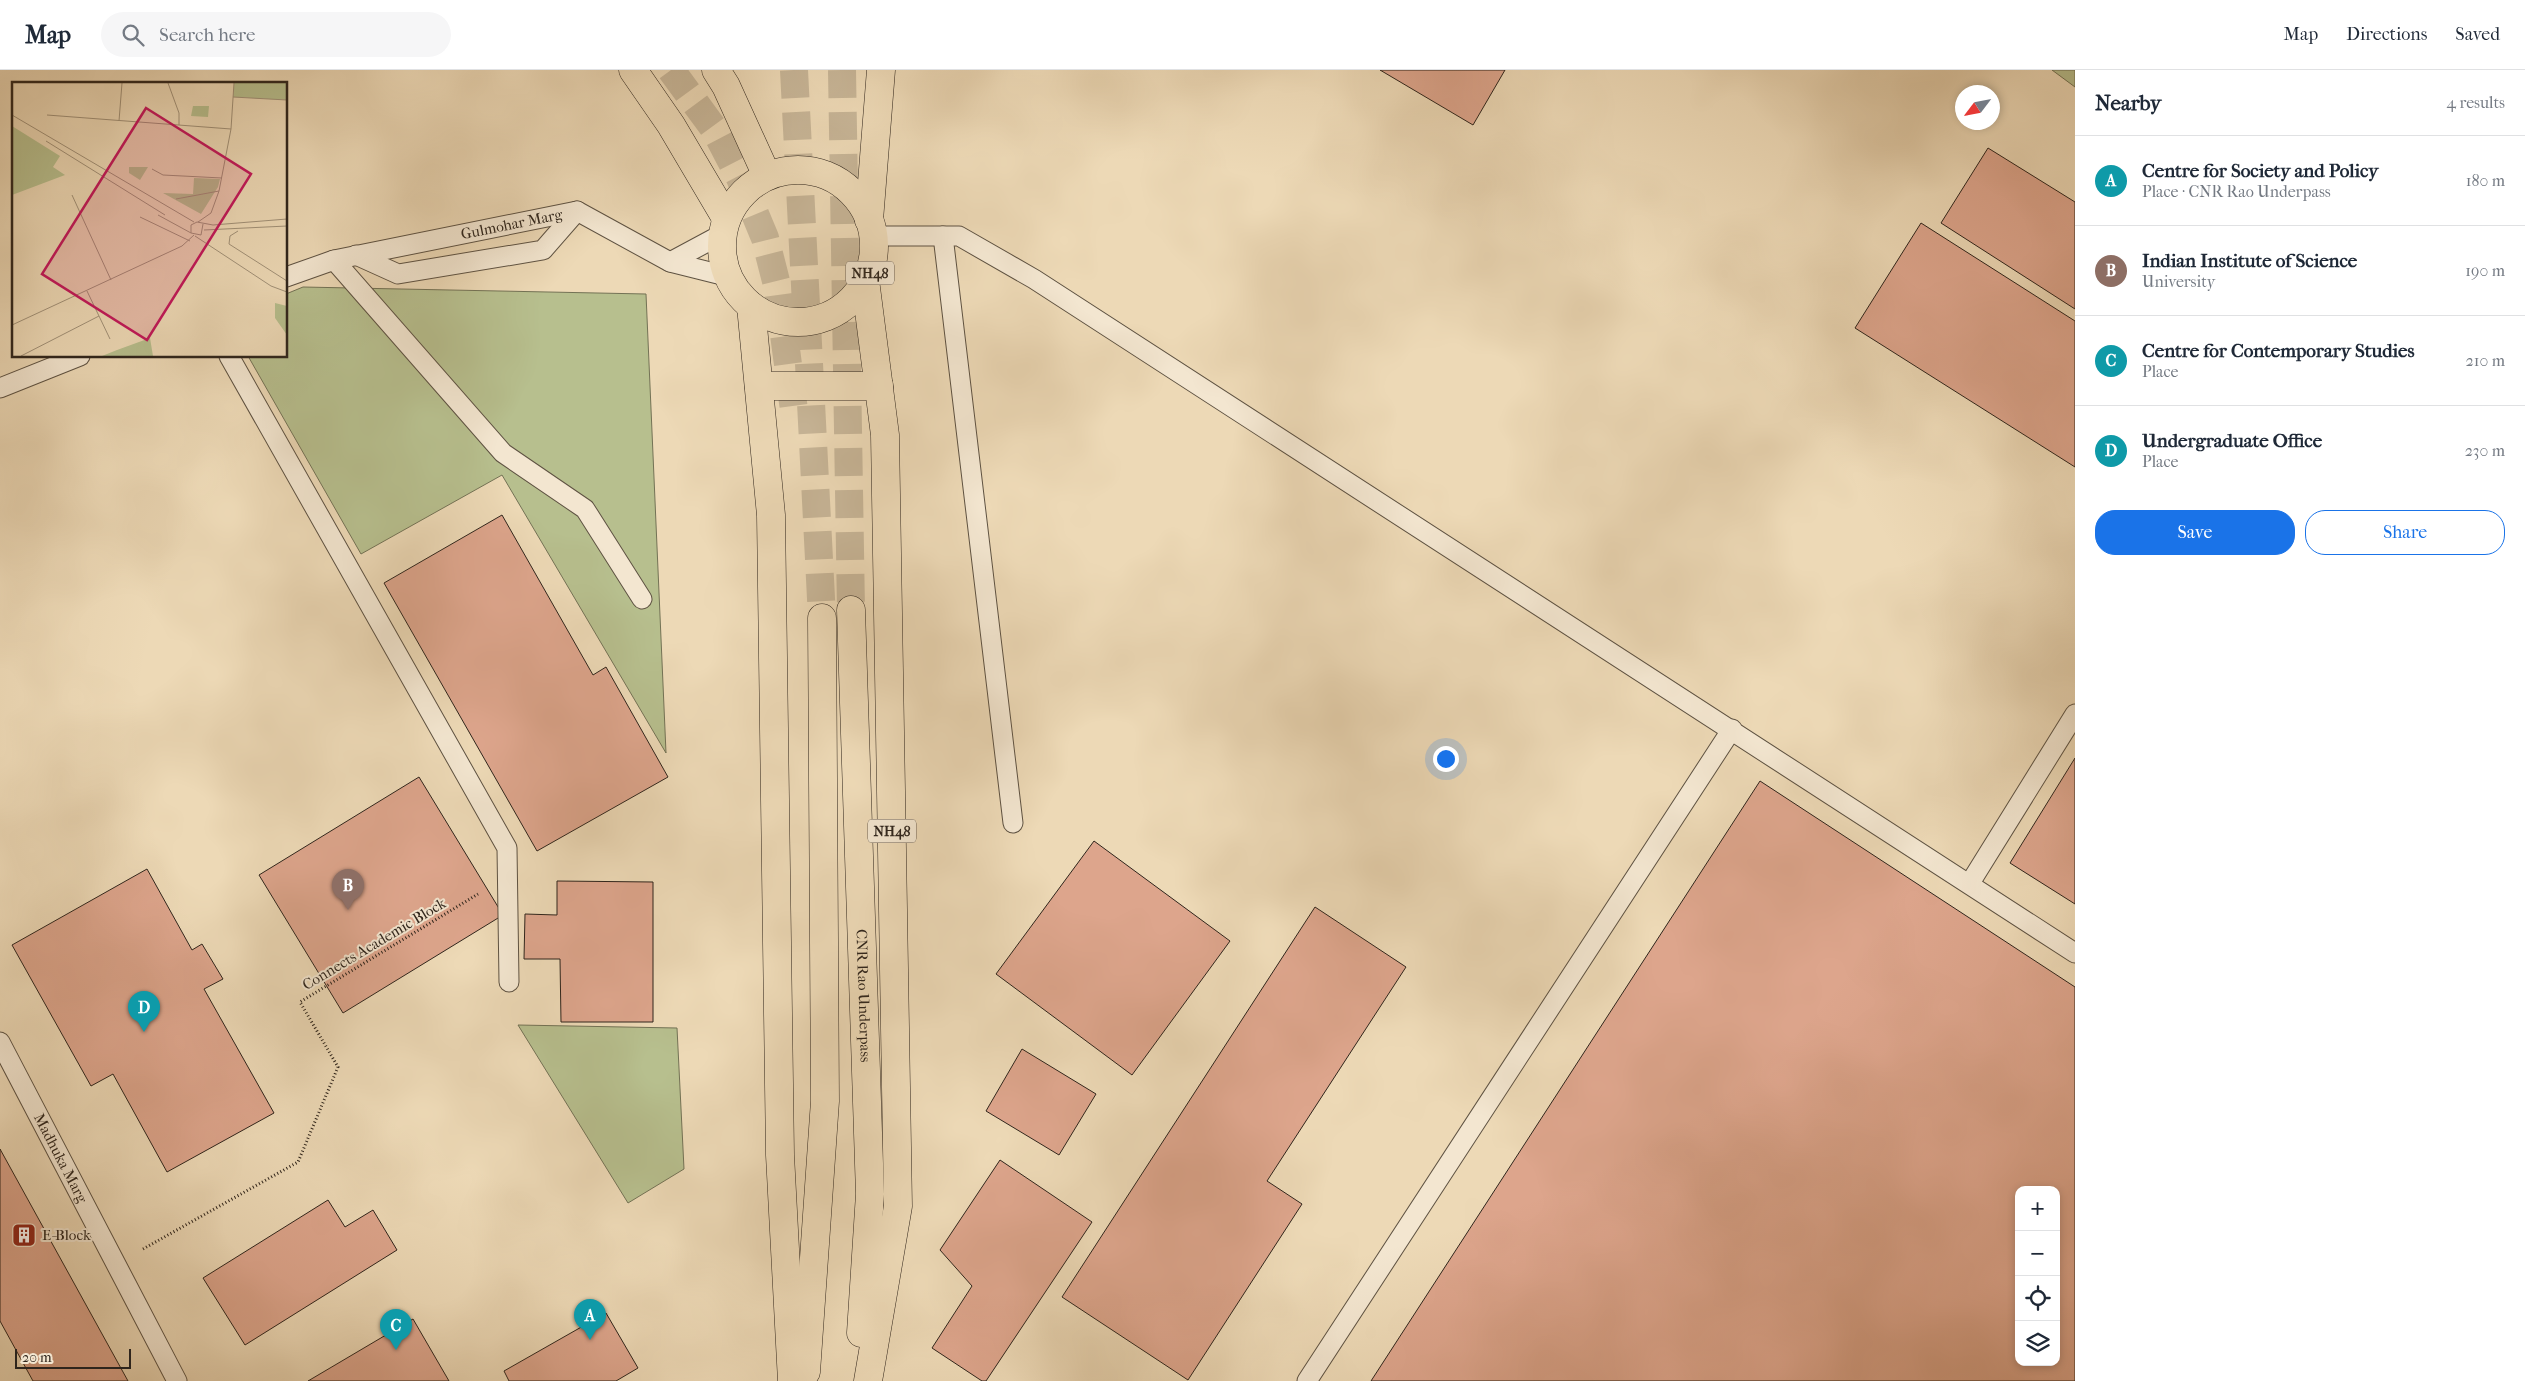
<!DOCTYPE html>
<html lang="en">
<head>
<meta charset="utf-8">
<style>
  :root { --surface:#fff; --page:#f6f6f7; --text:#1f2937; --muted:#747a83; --line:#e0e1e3; --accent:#1a73e8 }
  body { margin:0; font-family:"IM FELL French Canon",serif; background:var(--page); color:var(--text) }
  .controls { position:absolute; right:15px; bottom:15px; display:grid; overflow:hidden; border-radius:10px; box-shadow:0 2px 8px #0003 }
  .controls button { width:45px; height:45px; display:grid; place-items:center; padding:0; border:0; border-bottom:1px solid var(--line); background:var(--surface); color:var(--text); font:25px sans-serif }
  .compass { position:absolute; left:1955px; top:15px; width:45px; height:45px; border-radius:50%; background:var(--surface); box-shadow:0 2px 8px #0003; rotate:238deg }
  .scale { position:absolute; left:15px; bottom:12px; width:116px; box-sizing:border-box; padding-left:5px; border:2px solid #2f251c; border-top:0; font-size:14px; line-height:18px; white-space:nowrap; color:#2f251c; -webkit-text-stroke:4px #f3e6d0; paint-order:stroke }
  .you { position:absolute; left:1445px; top:688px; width:18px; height:18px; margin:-12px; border:4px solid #fff; border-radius:50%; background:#1a73e8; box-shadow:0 0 0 8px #1a73e833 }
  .badge { display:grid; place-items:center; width:32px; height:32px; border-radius:50%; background:var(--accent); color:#fff; font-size:16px; font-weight:700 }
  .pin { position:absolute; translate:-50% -41px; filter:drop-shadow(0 1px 2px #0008) }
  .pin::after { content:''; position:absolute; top:26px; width:18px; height:15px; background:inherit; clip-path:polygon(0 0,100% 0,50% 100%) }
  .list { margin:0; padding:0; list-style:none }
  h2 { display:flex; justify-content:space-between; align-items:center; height:65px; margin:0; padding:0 20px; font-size:21px }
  h2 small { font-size:16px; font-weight:400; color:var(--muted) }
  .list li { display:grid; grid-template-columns:32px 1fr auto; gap:15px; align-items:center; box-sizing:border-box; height:90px; padding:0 20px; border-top:1px solid var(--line) }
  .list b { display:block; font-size:19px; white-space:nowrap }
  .list p { margin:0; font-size:16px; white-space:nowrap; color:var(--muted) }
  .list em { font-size:16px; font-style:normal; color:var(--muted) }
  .actions { display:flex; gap:10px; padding:15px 20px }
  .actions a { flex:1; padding:11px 0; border:1px solid var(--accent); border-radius:20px; text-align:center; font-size:18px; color:var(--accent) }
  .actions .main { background:var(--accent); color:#fff }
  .icon { flex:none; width:28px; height:28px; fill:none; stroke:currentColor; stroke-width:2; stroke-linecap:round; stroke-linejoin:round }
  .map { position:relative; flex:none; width:2075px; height:1311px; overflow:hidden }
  header { display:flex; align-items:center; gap:30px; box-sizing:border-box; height:70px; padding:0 25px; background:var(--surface); border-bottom:1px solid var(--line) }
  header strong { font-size:24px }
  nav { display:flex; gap:28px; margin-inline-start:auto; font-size:18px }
  .search { width:350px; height:45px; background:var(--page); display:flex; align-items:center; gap:12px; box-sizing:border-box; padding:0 18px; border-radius:28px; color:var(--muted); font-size:19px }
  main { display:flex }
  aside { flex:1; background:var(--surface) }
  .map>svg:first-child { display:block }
  .green { fill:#b7bf8e; stroke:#737255 }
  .building { fill:#dda58c; stroke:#2f251c; fill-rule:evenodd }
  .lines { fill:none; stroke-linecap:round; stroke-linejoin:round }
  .trunk-tunnel { stroke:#c7b597; stroke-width:28; stroke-dasharray:28 14; stroke-linecap:butt }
  .service-casing { stroke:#5e5242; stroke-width:21 }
  .trunk-casing { stroke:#2f251c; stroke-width:29 }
  .path { stroke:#2f251c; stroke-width:3; stroke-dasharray:1 2.5; stroke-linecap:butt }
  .service { stroke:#f3e6d0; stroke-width:19 }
  .trunk { stroke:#edd9b6; stroke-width:28 }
  .labels { text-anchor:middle; stroke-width:4; stroke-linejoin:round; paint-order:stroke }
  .shield { fill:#f3e6d0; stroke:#6a5f52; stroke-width:1 }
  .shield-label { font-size:14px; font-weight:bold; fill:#2f251c }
  .street-label { font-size:15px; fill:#2f251c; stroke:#f3e6d0 }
  .poi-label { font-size:15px; fill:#2f251c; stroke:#f3e6d0; text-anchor:start }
  .inset-road { fill:none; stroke:#a19178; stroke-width:1 }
  .view { fill:#c2185b; fill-opacity:0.15; stroke:#c2185b; stroke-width:2.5 }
  .inset-edge { fill:none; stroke:#2f251c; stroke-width:2.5 }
</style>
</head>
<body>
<header>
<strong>Map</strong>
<div class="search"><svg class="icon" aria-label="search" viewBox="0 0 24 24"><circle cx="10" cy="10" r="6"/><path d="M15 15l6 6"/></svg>Search here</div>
<nav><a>Map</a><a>Directions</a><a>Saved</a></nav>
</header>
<main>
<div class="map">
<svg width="2075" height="1311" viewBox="0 0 2075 1311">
  <rect width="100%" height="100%" fill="#edd9b6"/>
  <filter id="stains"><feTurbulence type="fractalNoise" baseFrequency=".004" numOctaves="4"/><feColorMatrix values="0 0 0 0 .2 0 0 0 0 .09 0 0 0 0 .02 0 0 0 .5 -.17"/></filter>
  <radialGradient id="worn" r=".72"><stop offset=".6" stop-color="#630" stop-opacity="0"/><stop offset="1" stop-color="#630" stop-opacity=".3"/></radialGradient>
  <path class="green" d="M2052,0H2075V17Z
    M303,217L646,224L666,683L502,405L361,484L248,286H286V224Z
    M518,955L677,958L684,1099L628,1133Z"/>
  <path class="building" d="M1380,0H1505L1473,55Z
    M1988,78L2075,132V239L1941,153Z
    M1921,153L2075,251V397L1855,258Z
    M502,445L593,605L606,597L668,707L537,781L384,513Z
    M2075,688V834L2010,793Z
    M419,707L503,845L343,943L259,805Z
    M1760,711L2075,917V1311H1371ZM2019,1120H2056V1292H2019Z
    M1094,771L1230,871L1132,1005L996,904Z
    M147,799L192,880L202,874L223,909L204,919L274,1043L167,1102L113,1004L91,1016L12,875Z
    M557,811L653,812V952H561L560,889H524L525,844L557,845Z
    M1315,837L1406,897L1267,1111L1302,1134L1188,1310L1062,1227Z
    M1022,979L1096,1024L1059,1085L986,1041Z
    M0,1079L128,1311H33L0,1251Z
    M1000,1090L1092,1152L986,1311H982L932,1278L972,1216L940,1180Z
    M328,1130L345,1157L373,1140L397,1180L245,1275L203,1208Z
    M606,1243L638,1298L616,1311H509L504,1301Z
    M413,1249L449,1311H308Z"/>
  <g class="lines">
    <path class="trunk-tunnel" d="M671,0L715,60L740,108L765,168L778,219L794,340
      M794,0L822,548
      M842,0L851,540"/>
    <g class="service-casing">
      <g id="service">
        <path d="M873,166H959L1034,209L2075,883"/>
        <path d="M943,166L1013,753"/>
        <path d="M356,185L398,204L543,180L577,141"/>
        <path d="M334,190L503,383L585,439L642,529"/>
        <path d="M670,192L724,163"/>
        <path id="s1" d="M286,207L334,190L577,141L670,192L730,207"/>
        <path d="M229,286L507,778L509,912"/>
        <path d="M0,318L80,286"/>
        <path d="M1970,813L2075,644"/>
        <path id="s2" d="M0,972L177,1311"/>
        <path d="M1307,1311L1732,659"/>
      </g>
    </g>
    <g class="trunk-casing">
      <g id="trunk">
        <path d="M633,0L671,55L726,148"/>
        <path d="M716,0L726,16L767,106"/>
        <circle cx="798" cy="176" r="76"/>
        <path d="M869,150L881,0"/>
        <path d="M865,210L885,365L898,1136L868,1311"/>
        <path d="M751,236L771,445L780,1085L792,1311"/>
        <path d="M759,316H879"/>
        <path id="s3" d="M851,540L870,1124L861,1263"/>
        <path d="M806,1302L825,1031L822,548"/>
      </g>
    </g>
    <path class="path" d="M143,1179L298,1092L338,997L300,932L478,824"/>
    <use href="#service" class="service"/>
    <use href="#trunk" class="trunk"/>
  </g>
  <defs>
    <g id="building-square" transform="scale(1.25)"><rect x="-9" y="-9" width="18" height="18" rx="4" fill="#8f2418" stroke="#f3e6d0"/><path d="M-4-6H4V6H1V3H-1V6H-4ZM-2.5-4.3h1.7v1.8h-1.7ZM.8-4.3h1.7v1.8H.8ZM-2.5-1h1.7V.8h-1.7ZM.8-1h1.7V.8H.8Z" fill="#fff"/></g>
  </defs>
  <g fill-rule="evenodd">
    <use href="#building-square" x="24" y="1165"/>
  </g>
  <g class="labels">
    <g class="shield">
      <rect x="846" y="191.5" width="48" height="23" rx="4"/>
      <rect x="868" y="749.5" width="48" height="23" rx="4"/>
    </g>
    <g class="shield-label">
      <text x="870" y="208">NH48</text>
      <text x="892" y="766">NH48</text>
    </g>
    <g class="street-label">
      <text dy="5" stroke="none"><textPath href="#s1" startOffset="232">Gulmohar Marg</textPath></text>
      <text transform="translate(374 874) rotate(-31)" y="5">Connects Academic Block</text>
      <text dy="5" stroke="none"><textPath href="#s3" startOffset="386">CNR Rao Underpass</textPath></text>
      <text dy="5" stroke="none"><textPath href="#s2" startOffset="131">Madhuka Marg</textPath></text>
    </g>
    <g class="poi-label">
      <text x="42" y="1170">E-Block</text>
    </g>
  </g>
  <g transform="translate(12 12)">
    <rect width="275" height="275" fill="#edd9b6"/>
    <path d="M222,1H275V18L221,15ZM181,24H197L196,35L179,34ZM0,44L48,74L41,85L53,93L0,113ZM117,85H136L128,98L117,91ZM182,96L208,97L206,105L189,132L151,111L181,112ZM263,221L275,224V253L263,236ZM138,256L141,274H90L105,268Z" fill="#b7bf8e"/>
    <path class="inset-road" d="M156,1L167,31V43M221,15L275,18M0,33L182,140M35,33L219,47M107,39L110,1M34,59L153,133M140,87L151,93L210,96M60,113L99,198M164,117L207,109M146,133L179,151M128,135L178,159M186,140L199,131L207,109L219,47L222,1M191,142L189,153L179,151V143L185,140L201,143L275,137M192,148L275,144M226,149L218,154L217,162L275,199M183,154L259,204L275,210M75,209L98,257M0,243L170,164L182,153M9,274L87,234"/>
    <path class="view" d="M134,26L239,92L135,258L30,192Z"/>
    <rect width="275" height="275" class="inset-edge"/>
  </g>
  <rect width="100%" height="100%" filter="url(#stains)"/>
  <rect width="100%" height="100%" fill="url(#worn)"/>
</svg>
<div class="controls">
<button>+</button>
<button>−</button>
<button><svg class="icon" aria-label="locate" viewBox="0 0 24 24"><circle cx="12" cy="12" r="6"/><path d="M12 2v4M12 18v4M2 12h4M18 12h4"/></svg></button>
<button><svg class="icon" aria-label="layers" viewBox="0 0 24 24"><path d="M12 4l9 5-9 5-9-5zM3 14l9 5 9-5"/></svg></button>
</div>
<svg class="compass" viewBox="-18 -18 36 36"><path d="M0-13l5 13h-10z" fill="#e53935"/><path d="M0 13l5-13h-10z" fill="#747a83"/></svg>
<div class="scale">20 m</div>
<div class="you"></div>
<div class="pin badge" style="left:590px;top:1270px;background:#0f9aa8">A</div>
<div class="pin badge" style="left:348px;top:840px;background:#8d6e63">B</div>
<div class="pin badge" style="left:396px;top:1280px;background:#0f9aa8">C</div>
<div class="pin badge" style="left:144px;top:962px;background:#0f9aa8">D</div>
</div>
<aside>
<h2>Nearby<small>4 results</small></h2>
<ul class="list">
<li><span class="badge" style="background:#0f9aa8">A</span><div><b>Centre for Society and Policy</b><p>Place · CNR Rao Underpass</p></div><em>180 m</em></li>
<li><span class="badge" style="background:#8d6e63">B</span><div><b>Indian Institute of Science</b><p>University</p></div><em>190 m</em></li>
<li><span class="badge" style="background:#0f9aa8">C</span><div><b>Centre for Contemporary Studies</b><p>Place</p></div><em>210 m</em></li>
<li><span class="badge" style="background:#0f9aa8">D</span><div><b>Undergraduate Office</b><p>Place</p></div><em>230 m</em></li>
</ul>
<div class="actions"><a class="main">Save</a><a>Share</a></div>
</aside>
</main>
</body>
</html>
